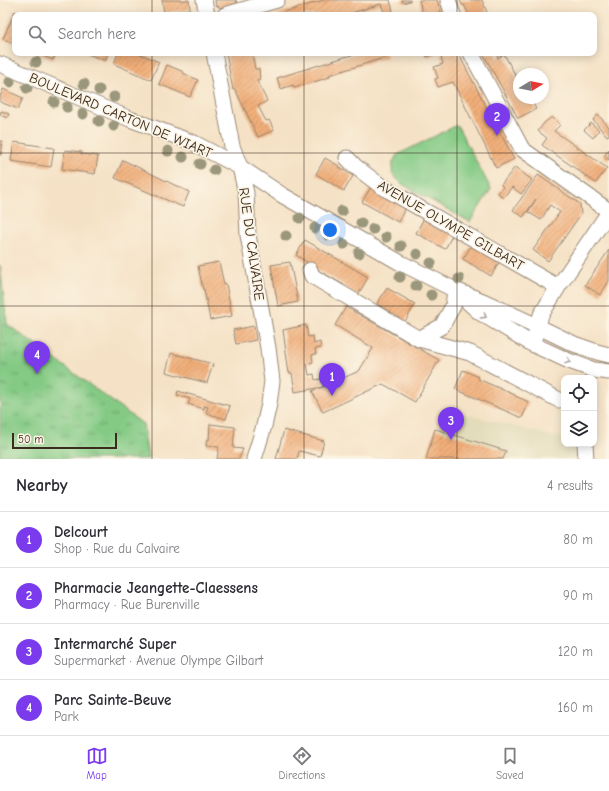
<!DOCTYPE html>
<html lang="en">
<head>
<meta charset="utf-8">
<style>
  :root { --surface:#fff; --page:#f2f2f3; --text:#2b2b33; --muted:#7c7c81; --line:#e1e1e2; --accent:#7c3aed }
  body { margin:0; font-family:"Comic Neue",sans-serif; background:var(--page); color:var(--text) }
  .controls { position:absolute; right:12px; bottom:12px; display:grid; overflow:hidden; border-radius:8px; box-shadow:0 2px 10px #0003 }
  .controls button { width:36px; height:36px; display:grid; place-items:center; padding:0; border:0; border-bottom:1px solid var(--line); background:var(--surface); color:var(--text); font:20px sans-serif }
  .compass { position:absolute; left:513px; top:68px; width:36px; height:36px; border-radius:50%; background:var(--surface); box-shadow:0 2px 10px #0003; rotate:80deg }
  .scale { position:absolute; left:12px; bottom:10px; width:105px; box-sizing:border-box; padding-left:4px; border:2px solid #3b2a1e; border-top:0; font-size:11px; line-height:14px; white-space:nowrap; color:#3b2a1e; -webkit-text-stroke:3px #fcf5e5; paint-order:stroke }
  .you { position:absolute; left:330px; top:230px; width:14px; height:14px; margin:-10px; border:3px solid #fff; border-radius:50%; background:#1a73e8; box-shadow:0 0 0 6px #1a73e833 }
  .badge { display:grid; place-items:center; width:26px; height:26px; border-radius:50%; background:var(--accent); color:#fff; font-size:13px; font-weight:700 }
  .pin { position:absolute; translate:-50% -33px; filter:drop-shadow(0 1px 2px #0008) }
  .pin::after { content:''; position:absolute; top:21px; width:14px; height:12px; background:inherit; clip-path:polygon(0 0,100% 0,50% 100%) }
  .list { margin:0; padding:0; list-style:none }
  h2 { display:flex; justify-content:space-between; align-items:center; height:52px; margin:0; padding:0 16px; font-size:17px }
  h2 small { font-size:13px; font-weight:400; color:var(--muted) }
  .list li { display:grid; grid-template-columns:26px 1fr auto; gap:12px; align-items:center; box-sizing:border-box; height:56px; padding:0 16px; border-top:1px solid var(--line) }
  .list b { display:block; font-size:15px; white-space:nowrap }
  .list p { margin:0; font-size:13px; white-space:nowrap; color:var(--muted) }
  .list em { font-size:13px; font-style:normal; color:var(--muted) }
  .icon { flex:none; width:22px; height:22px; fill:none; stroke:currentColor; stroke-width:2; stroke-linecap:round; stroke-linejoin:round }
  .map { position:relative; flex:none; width:609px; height:459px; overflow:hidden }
  .search { position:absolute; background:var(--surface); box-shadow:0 2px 10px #0003; left:12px; right:12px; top:12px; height:44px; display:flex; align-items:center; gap:10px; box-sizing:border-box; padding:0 14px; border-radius:8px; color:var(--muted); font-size:15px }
  .sheet { height:276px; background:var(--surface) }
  nav { display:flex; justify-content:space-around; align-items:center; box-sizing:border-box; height:56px; border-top:1px solid var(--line); background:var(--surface); font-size:11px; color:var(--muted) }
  nav a { display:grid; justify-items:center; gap:2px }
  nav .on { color:var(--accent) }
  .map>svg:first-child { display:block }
  .built { fill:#e3dcba }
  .green { fill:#84ca85; stroke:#607a52 }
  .park { fill:url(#park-tufts); stroke:#607a52 }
  .building { fill:url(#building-hatch) }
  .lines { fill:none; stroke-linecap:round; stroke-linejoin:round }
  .minor-casing { stroke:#988672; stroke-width:17 }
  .minor { stroke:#fff; stroke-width:15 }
  .tree { fill:#9b977b }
  .oneway { stroke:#a79f9a }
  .grid { fill:none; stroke:#3b2a1e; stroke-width:1; stroke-opacity:0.55 }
  .labels { text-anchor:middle; stroke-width:3.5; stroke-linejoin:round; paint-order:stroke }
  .street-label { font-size:14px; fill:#3b2a1e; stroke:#fcf5e5 }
</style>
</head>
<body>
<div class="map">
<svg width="609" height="459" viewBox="0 0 609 459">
  <defs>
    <pattern id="park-tufts" width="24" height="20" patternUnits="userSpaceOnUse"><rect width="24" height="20" fill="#84ca85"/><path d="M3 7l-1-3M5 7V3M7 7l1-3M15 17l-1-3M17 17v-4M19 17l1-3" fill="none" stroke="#6da46c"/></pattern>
    <pattern id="building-hatch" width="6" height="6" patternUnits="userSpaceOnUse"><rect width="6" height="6" fill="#f2af79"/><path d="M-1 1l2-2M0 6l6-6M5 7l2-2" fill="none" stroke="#c58f63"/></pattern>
  </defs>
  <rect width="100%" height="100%" fill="#fcf5e5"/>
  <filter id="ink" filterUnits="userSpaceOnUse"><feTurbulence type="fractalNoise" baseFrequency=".025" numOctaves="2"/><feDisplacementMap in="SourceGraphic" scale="8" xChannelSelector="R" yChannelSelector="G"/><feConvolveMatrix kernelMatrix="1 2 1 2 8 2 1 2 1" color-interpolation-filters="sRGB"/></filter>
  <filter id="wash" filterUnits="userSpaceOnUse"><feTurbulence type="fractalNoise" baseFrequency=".012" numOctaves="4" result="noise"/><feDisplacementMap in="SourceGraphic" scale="16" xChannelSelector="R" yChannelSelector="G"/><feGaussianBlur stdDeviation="0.9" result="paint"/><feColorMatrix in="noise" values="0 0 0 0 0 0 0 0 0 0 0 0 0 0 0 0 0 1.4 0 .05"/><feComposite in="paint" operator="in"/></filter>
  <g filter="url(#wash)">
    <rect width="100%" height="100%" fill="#f5e2c6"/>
    <path class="built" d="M446,409L564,439V444H580L581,459H428Z"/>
    <path class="green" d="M457,125L491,189L470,222L402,184L392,174L393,162L397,155Z"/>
    <path class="park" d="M0,265L7,324L143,424L148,459H0Z"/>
    <g id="blocks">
      <path class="building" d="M162,0H189L190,9L164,13Z
        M215,0H236L237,4L221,8L216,5Z
        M324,0H390L394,15H385L381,4L345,15H275Z
        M402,0H410V1L403,3Z
        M419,0H437L442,15H423Z
        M460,0H482L488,15H469L464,5H462Z
        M15,11V13L22,12L33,14V15H15V44L3,39Z
        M35,53H56L53,60Z
        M86,53H108L105,61Z
        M118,53H138L159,62L151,80L114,64Z
        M226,53H252L255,69H259L260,80L257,81L267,101L258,106L266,121L269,120L274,130L258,137L235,89L233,90Z
        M358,53H386L387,57L329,75L330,77L294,88L293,85L281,89L277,78Z
        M425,53H438L427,57Z
        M440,53H458L514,159L496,168L453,82L438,87L435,79L438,78L434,67L443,64Z
        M483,53H496L498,58L504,54L519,82V98H530L536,109L518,118Z
        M167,65L184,72L183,73L198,80L190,97L159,84Z
        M3,89L23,98L18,109L0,102V97Z
        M1,111L9,114L7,118L0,115Z
        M598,115L609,127V135L607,136L593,120Z
        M552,117L560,125L554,131L607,168L596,183L542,145L547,138L538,131L544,123Z
        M591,123L599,130L593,138L584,130Z
        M0,141H3L1,155H0Z
        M14,142L54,148L51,167L11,161Z
        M609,149V160L604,156Z
        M65,150L82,152L81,154L98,156L95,174L62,169Z
        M325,158L339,166V167L353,176L344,191L316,174Z
        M123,160L189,192L183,207L115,178Z
        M515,167L532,180L521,194L512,187L503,198L498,193L503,187L501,185Z
        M538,175L580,204L581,214L548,261L533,250L560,212L550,205L541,220L528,212L536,199L523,217L513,210Z
        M372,185L407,205L398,222L362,202Z
        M425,216L453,234L445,249L416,233Z
        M305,240L368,277L358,295L343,286L344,285L309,265L310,264L296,255Z
        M472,244L500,261L491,276L463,259Z
        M609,250V281L600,295L585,285Z
        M219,262L224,284H226L232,316L210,320L204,289L203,290L198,266Z
        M290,262L298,302L278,306L271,265Z
        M387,288L415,304L405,322L390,313L391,312L377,304Z
        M346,307L439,360L415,402L383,384L323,412L312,391L323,387L295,392L292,373H289L288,367L283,330L306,325L308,337L313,336L314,344L320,342L321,348L315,349L316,354L312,355L313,362L307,364L309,375L314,374L315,380L321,379L323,387L359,371L373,348L335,325Z
        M254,326L256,340L236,344L233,330Z
        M171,353L213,364L207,383L166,372Z
        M463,370L479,377L478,379L515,395V396L529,402L522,418L455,389Z
        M178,391L230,406L226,419L206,413L208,407L204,406V409L188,404L190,399L177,395Z
        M210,424L235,427L233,448L243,449L239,459H217L219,447L206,446L207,439L209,440Z
        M435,429L506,451L503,459H426Z
        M284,430L324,441L320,456L299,451L297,459H276Z"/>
    </g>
  </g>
  <g filter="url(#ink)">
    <use href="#blocks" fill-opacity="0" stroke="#988672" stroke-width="1"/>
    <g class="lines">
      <g class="minor-casing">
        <path id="minor" d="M204,0L207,15
          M448,0L453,15
          M225,15L277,0
          M214,53L232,146L240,167L246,193L248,235L268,348L272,381L269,404L264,426L254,459
          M471,53L522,149L609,211
          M0,64L130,119L194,143L240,167L282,195L399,262L455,290L485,302L537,326L574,344L597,352L609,355
          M347,158L356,167L381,186L558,287
          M310,270L312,276L419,339L470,353L559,400
          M461,296L479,312L532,344L569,361L594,370L609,372
          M535,336L541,315L558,287L609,212
          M419,339L442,326L453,306L455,290
          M585,444L586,459"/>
      </g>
      <use href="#minor" class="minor"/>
    </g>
    <g class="tree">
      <circle cx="36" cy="62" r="5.5"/>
      <circle cx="10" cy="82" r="5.5"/>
      <circle cx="84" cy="84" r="5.5"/>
      <circle cx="27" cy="88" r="5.5"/>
      <circle cx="99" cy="90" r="5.5"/>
      <circle cx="114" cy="97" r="5.5"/>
      <circle cx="54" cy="102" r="5.5"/>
      <circle cx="67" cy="107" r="5.5"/>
      <circle cx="83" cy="114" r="5.5"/>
      <circle cx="99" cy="121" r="5.5"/>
      <circle cx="114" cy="126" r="5.5"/>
      <circle cx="168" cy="151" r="5.5"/>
      <circle cx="183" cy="157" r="5.5"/>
      <circle cx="200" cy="164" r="5.5"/>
      <circle cx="214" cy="170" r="5.5"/>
      <circle cx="342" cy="211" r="5.5"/>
      <circle cx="300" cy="218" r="5.5"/>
      <circle cx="361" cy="223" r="5.5"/>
      <circle cx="315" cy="228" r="5.5"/>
      <circle cx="373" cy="229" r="5.5"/>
      <circle cx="328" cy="235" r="5.5"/>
      <circle cx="286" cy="236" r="5.5"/>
      <circle cx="386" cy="237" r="5.5"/>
      <circle cx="344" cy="244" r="5.5"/>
      <circle cx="401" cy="246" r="5.5"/>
      <circle cx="359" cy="253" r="5.5"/>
      <circle cx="417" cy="254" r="5.5"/>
      <circle cx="431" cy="263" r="5.5"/>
      <circle cx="400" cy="277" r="5.5"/>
      <circle cx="459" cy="279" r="5.5"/>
      <circle cx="416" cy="286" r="5.5"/>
      <circle cx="431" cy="295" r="5.5"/>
    </g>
    <defs><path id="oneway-chevron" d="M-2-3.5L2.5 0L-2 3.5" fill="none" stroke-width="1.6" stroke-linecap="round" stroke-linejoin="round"/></defs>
    <g class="oneway">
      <use href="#oneway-chevron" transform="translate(484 316) rotate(30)"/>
      <use href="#oneway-chevron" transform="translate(568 361) rotate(23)"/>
    </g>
  </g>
  <path class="grid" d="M152,0V15M304,0V15M457,0V15M152,53V459M304,53V459M457,53V459M0,153H609M0,306H609"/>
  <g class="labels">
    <g class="street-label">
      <text transform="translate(121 115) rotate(23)" y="5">BOULEVARD CARTON DE WIART</text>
      <text transform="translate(451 225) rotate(30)" y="5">AVENUE OLYMPE GILBART</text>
      <text transform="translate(252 244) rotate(82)" y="5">RUE DU CALVAIRE</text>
    </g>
  </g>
</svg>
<div class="controls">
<button><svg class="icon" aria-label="locate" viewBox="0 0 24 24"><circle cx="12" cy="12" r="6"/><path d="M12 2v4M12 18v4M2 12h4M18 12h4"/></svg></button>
<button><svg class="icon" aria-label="layers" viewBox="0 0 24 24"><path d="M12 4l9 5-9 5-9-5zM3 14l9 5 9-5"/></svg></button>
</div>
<svg class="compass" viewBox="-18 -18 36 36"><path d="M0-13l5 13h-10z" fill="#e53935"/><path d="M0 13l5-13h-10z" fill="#7c7c81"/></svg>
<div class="scale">50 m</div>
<div class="you"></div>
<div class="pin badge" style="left:332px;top:396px">1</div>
<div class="pin badge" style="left:497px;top:136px">2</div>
<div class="pin badge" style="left:451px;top:440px">3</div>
<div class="pin badge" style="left:37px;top:374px">4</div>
<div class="search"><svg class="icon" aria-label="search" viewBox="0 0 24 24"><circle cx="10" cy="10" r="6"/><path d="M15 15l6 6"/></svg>Search here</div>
</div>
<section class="sheet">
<h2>Nearby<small>4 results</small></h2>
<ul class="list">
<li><span class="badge">1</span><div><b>Delcourt</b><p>Shop · Rue du Calvaire</p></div><em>80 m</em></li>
<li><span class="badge">2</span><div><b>Pharmacie Jeangette-Claessens</b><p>Pharmacy · Rue Burenville</p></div><em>90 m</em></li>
<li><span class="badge">3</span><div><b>Intermarché Super</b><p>Supermarket · Avenue Olympe Gilbart</p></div><em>120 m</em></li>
<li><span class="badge">4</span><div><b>Parc Sainte-Beuve</b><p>Park</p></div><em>160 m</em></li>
</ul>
</section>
<nav>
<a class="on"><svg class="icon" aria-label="map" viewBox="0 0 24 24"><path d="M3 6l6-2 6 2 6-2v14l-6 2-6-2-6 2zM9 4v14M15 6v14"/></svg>Map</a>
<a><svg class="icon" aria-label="directions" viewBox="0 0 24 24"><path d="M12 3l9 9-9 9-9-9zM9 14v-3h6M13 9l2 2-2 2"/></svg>Directions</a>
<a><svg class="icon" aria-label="saved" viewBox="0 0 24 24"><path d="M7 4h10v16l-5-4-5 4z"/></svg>Saved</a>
</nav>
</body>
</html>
